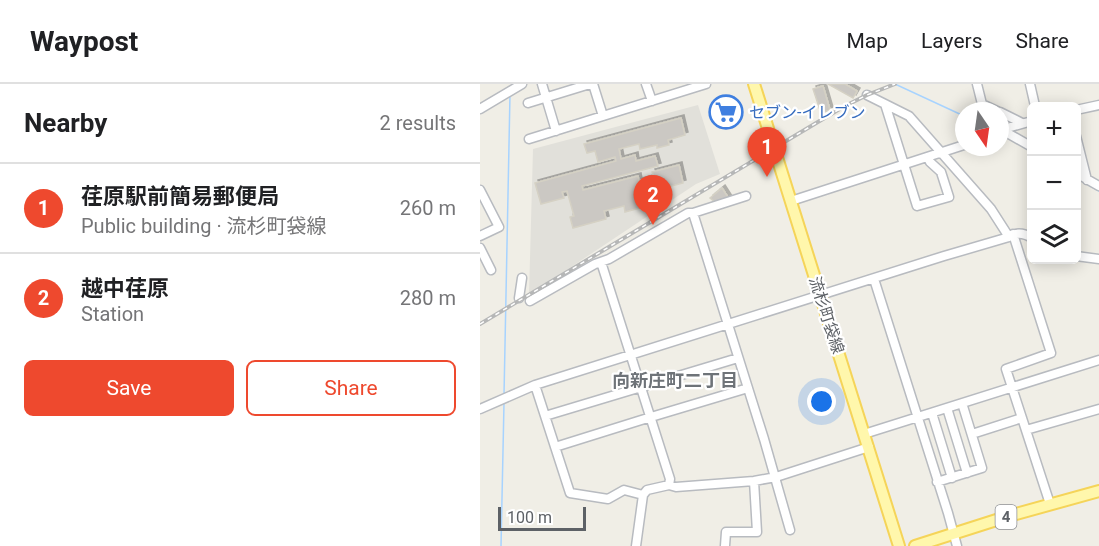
<!DOCTYPE html>
<html lang="en">
<head>
<meta charset="utf-8">
<style>
  :root { --surface:#fff; --page:#f6f6f6; --text:#202124; --muted:#757577; --line:#e0e0e0; --accent:#ee492e }
  body { margin:0; font-family:Roboto,"Noto Sans JP",sans-serif; background:var(--page); color:var(--text) }
  .controls { position:absolute; right:18px; top:18px; display:grid; overflow:hidden; border-radius:9px; box-shadow:0 3px 15px #0003 }
  .controls button { width:54px; height:54px; display:grid; place-items:center; padding:0; border:0; border-bottom:2px solid var(--line); background:var(--surface); color:var(--text); font:30px sans-serif }
  .compass { position:absolute; left:475px; top:18px; width:54px; height:54px; border-radius:50%; background:var(--surface); box-shadow:0 3px 15px #0003; rotate:167deg }
  .scale { position:absolute; left:18px; bottom:15px; width:88px; box-sizing:border-box; padding-left:6px; border:3px solid #5d6166; border-top:0; font-size:16px; line-height:21px; white-space:nowrap; color:#5d6166; -webkit-text-stroke:4px #fff; paint-order:stroke }
  .you { position:absolute; left:342px; top:318px; width:21px; height:21px; margin:-15px; border:4px solid #fff; border-radius:50%; background:#1a73e8; box-shadow:0 0 0 9px #1a73e833 }
  .badge { display:grid; place-items:center; width:39px; height:39px; border-radius:50%; background:var(--accent); color:#fff; font-size:20px; font-weight:700 }
  .pin { position:absolute; translate:-50% -50px; filter:drop-shadow(0 2px 3px #0008) }
  .pin::after { content:''; position:absolute; top:32px; width:21px; height:18px; background:inherit; clip-path:polygon(0 0,100% 0,50% 100%) }
  .list { margin:0; padding:0; list-style:none }
  h2 { display:flex; justify-content:space-between; align-items:center; height:78px; margin:0; padding:0 24px; font-size:26px }
  h2 small { font-size:20px; font-weight:400; color:var(--muted) }
  .list li { display:grid; grid-template-columns:39px 1fr auto; gap:18px; align-items:center; box-sizing:border-box; height:90px; padding:0 24px; border-top:2px solid var(--line) }
  .list b { display:block; font-size:22px; white-space:nowrap }
  .list p { margin:0; font-size:20px; white-space:nowrap; color:var(--muted) }
  .list em { font-size:20px; font-style:normal; color:var(--muted) }
  .actions { display:flex; gap:12px; padding:18px 24px }
  .actions a { flex:1; padding:14px 0; border:2px solid var(--accent); border-radius:9px; text-align:center; font-size:21px; color:var(--accent) }
  .actions .main { background:var(--accent); color:#fff }
  .icon { flex:none; width:33px; height:33px; fill:none; stroke:currentColor; stroke-width:2; stroke-linecap:round; stroke-linejoin:round }
  .map { position:relative; flex:none; width:619px; height:462px; overflow:hidden }
  header { display:flex; align-items:center; gap:36px; box-sizing:border-box; height:84px; padding:0 30px; background:var(--surface); border-bottom:2px solid var(--line) }
  header strong { font-size:28px }
  nav { display:flex; gap:33px; margin-inline-start:auto; font-size:21px }
  main { display:flex }
  aside { flex:1; background:var(--surface) }
  .map>svg:first-child { display:block }
  .industrial { fill:#e1e0da }
  .lines { fill:none; stroke-linecap:round; stroke-linejoin:round }
  .stream { stroke:#a7d3ff; stroke-width:1.5 }
  .building { fill:#cbc8c3; stroke:#d5d1c4; stroke-width:1.5; filter:url(#shadow) }
  .minor-casing { stroke:#b8bbc0; stroke-width:11 }
  .major-casing { stroke:#f5d459; stroke-width:14 }
  .minor { stroke:#fff; stroke-width:8 }
  .major { stroke:#fff7ac; stroke-width:10 }
  .rail-casing { stroke:#b6b7b7; stroke-width:4 }
  .rail { stroke:#fff; stroke-width:1.5; stroke-dasharray:4.5; stroke-linecap:butt }
  .labels { text-anchor:middle; stroke-width:4.5; stroke-linejoin:round; paint-order:stroke }
  .shield { fill:#fff; stroke:#8e9094; stroke-width:1.5 }
  .shield-label { font-size:15px; font-weight:bold; fill:#5d6166 }
  .shop-label { font-size:16px; fill:#366cbe; stroke:#fff; text-anchor:start }
  .street-label { font-size:16px; fill:#5d6166; stroke:#fff }
  .neighbourhood-label { font-size:18px; font-weight:bold; fill:#6e7378; stroke:#fff }
</style>
</head>
<body>
<header>
<strong>Waypost</strong>
<nav><a>Map</a><a>Layers</a><a>Share</a></nav>
</header>
<main>
<aside>
<h2>Nearby<small>2 results</small></h2>
<ul class="list">
<li><span class="badge">1</span><div><b>荏原駅前簡易郵便局</b><p>Public building · 流杉町袋線</p></div><em>260 m</em></li>
<li><span class="badge">2</span><div><b>越中荏原</b><p>Station</p></div><em>280 m</em></li>
</ul>
<div class="actions"><a class="main">Save</a><a>Share</a></div>
</aside>
<div class="map">
<svg width="619" height="462" viewBox="0 0 619 462">
  <defs>
    <filter id="shadow"><feDropShadow dx="3" dy="-3" stdDeviation="0" flood-color="#0004"/></filter>
  </defs>
  <rect width="100%" height="100%" fill="#f0eee6"/>
  <path class="industrial" d="M218,21L240,90L216,100L49,211L53,65Z"/>
  <g class="lines">
    <path class="stream" d="M415,0L484,32
      M600,96L619,107
      M24,311L30,10
      M21,462L24,319"/>
  </g>
  <path class="building" d="M348,0H365L377,7L373,14Z
    M343,2L350,26L341,29L333,5Z
    M251,16L256,36L241,40L235,21Z
    M201,34L205,51L188,56L189,61L177,64V61L160,65L159,60L139,65L141,75L155,71L156,77L175,72L178,82L102,102L103,106L158,92L159,97L174,93L172,88L199,81L203,99L169,108L170,114L158,117L160,124L145,128L144,122L124,127L126,135L93,144L90,133L94,132L87,107L82,108L84,114L61,120L55,99L136,77L135,73L118,78L115,67L107,69L104,60Z
    M242,104L249,115L237,120L230,114Z"/>
  <g class="lines">
    <g class="minor-casing">
      <path id="minor" d="M62,0L76,47
        M113,0L123,32
        M166,0L172,17
        M497,0L502,20L517,27
        M550,0L555,22
        M387,11L429,32L511,125L529,153
        M48,19L110,0
        M405,20L437,122L469,113L461,88L450,78L448,74
        M0,25L42,0
        M596,26L619,21
        M520,28L542,39
        M520,46L552,37
        M522,46L552,63
        M596,52L607,96
        M49,55L226,0
        M596,89L619,102
        M0,106L19,143L0,152
        M311,117L484,61
        M213,129L284,355L310,446
        M533,150L571,269L526,285L570,420
        M0,164L11,186
        M596,172L619,175
        M121,178L190,395L189,401
        M394,195L468,429L477,462
        M39,214L42,194
        M50,217L115,180L129,175L208,129H213L266,112
        M55,301L90,409L128,415L144,406L163,411
        M467,324L487,389
        M0,325L55,301L464,172L529,153C536,148 544,149 552,154
        M452,329L472,394
        M65,332L258,274
        M546,346L619,325
        M384,350L619,276
        M492,350L542,334
        M75,363L171,333L268,304
        M457,398L502,384L482,319
        M156,462L163,411L167,406L189,401L196,403L274,397L296,393L389,363
        M245,462L246,448H277L274,397"/>
    </g>
    <g class="major-casing">
      <path id="major" d="M274,0L419,462
        M435,462L529,432L619,407"/>
    </g>
    <use href="#minor" class="minor"/>
    <use href="#major" class="major"/>
    <g class="rail-casing">
      <path id="rail" d="M0,240L363,23L387,11L415,0"/>
    </g>
    <use href="#rail" class="rail"/>
  </g>
  <defs>
    <g id="supermarket-ring" transform="scale(1.725)"><circle r="9.5" fill="#fff" stroke="#3f7fe0" stroke-width="1.5"/><path d="M-6-5.5h2.5l.6 2H6L4.5 2H-2.5L-4.4-4H-6ZM-1.5 3.2a1.3 1.3 0 1 0 .1 0ZM3 3.2a1.3 1.3 0 1 0 .1 0Z" fill="#3f7fe0"/></g>
  </defs>
  <g fill-rule="evenodd">
    <use href="#supermarket-ring" x="246" y="28"/>
  </g>
  <g class="labels">
    <rect class="shield" x="515.5" y="421" width="21" height="24" rx="4.5"/>
    <g class="shield-label">
      <text x="526" y="438">4</text>
    </g>
    <g class="shop-label">
      <text x="269" y="34">セブン-イレブン</text>
    </g>
    <g class="street-label">
      <text transform="translate(347 231) rotate(72)" y="6">流杉町袋線</text>
    </g>
    <g class="neighbourhood-label">
      <text x="195" y="303">向新庄町二丁目</text>
    </g>
  </g>
</svg>
<div class="controls">
<button>+</button>
<button>−</button>
<button><svg class="icon" aria-label="layers" viewBox="0 0 24 24"><path d="M12 4l9 5-9 5-9-5zM3 14l9 5 9-5"/></svg></button>
</div>
<svg class="compass" viewBox="-18 -18 36 36"><path d="M0-13l5 13h-10z" fill="#e53935"/><path d="M0 13l5-13h-10z" fill="#757577"/></svg>
<div class="scale">100 m</div>
<div class="you"></div>
<div class="pin badge" style="left:287px;top:93px">1</div>
<div class="pin badge" style="left:173px;top:141px">2</div>
</div>
</main>
</body>
</html>
